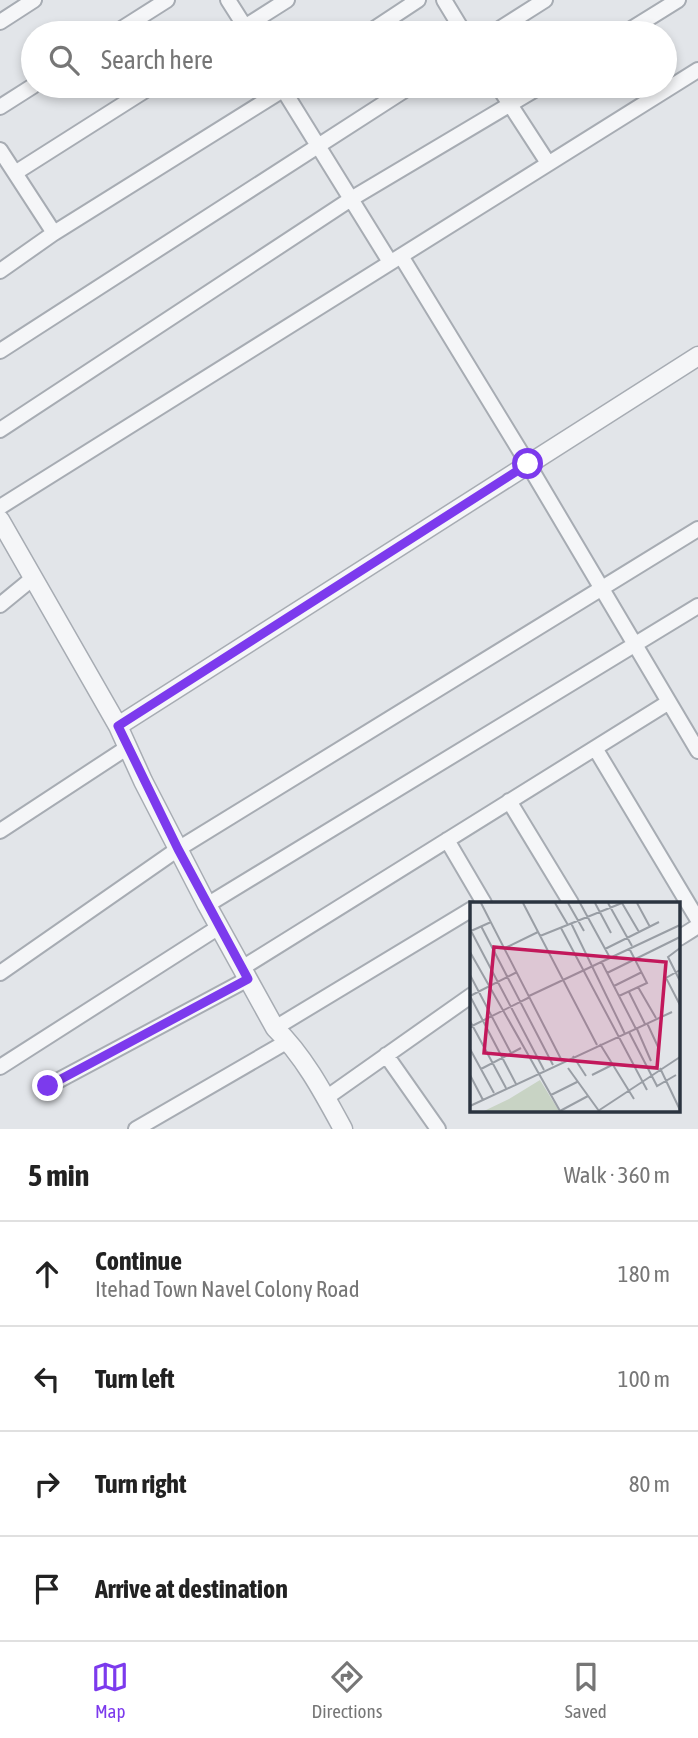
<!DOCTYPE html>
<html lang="en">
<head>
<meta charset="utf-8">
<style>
  :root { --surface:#fff; --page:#f2f2f2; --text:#222; --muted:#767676; --line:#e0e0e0; --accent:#7c3aed }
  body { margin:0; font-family:"Asap Condensed",sans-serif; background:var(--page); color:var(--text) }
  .stop { position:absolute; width:21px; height:21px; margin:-16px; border:5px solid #7c3aed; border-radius:50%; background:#fff }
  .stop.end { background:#7c3aed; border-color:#fff; box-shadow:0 2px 7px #0008 }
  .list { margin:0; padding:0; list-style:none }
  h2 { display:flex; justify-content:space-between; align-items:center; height:91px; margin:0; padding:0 28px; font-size:30px }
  h2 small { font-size:23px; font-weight:400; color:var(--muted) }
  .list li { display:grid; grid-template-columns:46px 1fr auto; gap:21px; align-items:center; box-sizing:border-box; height:105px; padding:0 28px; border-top:2px solid var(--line) }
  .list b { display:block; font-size:26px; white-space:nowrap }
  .list p { margin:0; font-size:23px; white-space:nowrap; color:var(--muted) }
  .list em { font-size:23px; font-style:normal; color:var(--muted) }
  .icon { flex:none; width:38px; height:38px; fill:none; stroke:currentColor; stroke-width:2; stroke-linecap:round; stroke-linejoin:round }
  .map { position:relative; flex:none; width:698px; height:1129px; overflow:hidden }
  .search { position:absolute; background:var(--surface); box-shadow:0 4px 10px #0003; left:21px; right:21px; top:21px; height:77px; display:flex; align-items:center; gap:18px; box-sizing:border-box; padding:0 24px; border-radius:38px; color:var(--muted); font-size:26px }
  .sheet { height:511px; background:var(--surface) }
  nav { display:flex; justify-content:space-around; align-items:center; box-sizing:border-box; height:98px; border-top:2px solid var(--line); background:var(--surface); font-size:19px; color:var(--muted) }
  nav a { display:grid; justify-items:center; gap:4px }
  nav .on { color:var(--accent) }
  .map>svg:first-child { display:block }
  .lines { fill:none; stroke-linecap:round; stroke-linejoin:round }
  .minor-casing { stroke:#a7acb3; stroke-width:18 }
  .tertiary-casing { stroke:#a7acb3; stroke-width:21 }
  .minor { stroke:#f5f6f8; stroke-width:14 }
  .tertiary { stroke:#f5f6f8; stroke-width:18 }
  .route { stroke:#7c3aed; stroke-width:9 }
  .inset-road { fill:none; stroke:#999ea5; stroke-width:2 }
  .view { fill:#c2185b; fill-opacity:0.15; stroke:#c2185b; stroke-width:3.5 }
  .inset-edge { fill:none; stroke:#2b3440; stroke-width:3.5 }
</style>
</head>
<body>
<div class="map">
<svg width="698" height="1129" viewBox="0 0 698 1129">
  <rect width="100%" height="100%" fill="#e2e5e9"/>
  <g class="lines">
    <g class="minor-casing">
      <path id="minor" d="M228,0L249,33
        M444,0L464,33
        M0,22L34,0
        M115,33L167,0
        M235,33L287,0
        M368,33L418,0
        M493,33L545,0
        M625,33L678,0
        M281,86L390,262
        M498,86L548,163
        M0,107L33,86
        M0,150L54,233
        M15,173L152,86
        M401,256L528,464L698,751
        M0,271L54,233L289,86
        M0,351L411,86
        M0,430L351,199L541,86
        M0,507L698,70
        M0,605L33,578
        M595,748L698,920
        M509,801L571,903
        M0,831L128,747
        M447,840L484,903
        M207,905L698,606
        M679,938L698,926
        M242,968L669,702
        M0,973L178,849L698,529
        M275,1028L472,909
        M386,1055L438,1129
        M0,1067L219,927
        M48,1086L248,979
        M326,1098L472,995
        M136,1129L288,1041"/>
    </g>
    <g class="tertiary-casing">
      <path id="tertiary" d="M0,520L118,726L143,781L207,905L275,1028C304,1056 324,1094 343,1129
        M118,726L698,356"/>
    </g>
    <use href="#minor" class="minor"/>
    <use href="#tertiary" class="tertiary"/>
  </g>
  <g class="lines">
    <path class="route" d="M48,1086L248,979L178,849L118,726L528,464"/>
  </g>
  <g transform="translate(470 902)">
    <rect width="210" height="210" fill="#e2e5e9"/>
    <path d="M70,178L89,209H14L39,197Z" fill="#c8d3c4"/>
    <path class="inset-road" d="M11,1L92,159M53,1L127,143M85,1L98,23M98,1L114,29M110,1L139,54M125,1L141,31M138,1L162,44M152,1L169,30M167,1L180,25M101,21L155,132M11,24L83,163M91,26L177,188M0,27L74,168M1,29L21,20M70,34L152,1M35,46L68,30M210,46L198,55L210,79M135,47L189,20M0,50L90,209M131,59L166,127M210,68L196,76L210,103M137,71L210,35M0,73L41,151M144,84L172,70M168,85L186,116M159,90L175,122M59,94L210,23M149,94L177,81L159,46M0,119L36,186M177,121L189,147M0,125L60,95M167,127L181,159M159,130L187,184L206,173M130,142L164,197M0,147L24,191M103,154L116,174M98,166L129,209M190,166L210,208M11,167L51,146M0,173L13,198M122,173L142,163M46,182L0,94L47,70M81,193L107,180M0,204L202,110M90,209L118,194M128,209L210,155"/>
    <path class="view" d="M24,45L196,60L187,166L14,151Z"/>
    <rect width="210" height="210" class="inset-edge"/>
  </g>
</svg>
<div class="stop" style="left:528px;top:464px"></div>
<div class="stop end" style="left:48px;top:1086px"></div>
<div class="search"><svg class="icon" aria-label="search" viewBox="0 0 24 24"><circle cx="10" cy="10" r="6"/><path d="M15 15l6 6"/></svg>Search here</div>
</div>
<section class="sheet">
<h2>5 min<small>Walk · 360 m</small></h2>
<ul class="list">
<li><svg class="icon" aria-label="ahead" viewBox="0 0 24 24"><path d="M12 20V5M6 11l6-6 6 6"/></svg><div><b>Continue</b><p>Itehad Town Navel Colony Road</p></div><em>180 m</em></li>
<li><svg class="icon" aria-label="left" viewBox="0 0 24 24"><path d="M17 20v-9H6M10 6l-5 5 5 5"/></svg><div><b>Turn left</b></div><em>100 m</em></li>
<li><svg class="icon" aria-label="right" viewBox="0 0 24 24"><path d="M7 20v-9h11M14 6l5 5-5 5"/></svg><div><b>Turn right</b></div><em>80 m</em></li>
<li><svg class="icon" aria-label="arrive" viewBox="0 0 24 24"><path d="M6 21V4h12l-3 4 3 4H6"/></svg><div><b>Arrive at destination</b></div></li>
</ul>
</section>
<nav>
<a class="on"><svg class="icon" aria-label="map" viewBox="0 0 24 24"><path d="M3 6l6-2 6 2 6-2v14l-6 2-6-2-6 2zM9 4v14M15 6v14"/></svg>Map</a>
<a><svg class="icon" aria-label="directions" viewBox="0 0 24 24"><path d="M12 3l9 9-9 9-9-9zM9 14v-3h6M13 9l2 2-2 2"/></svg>Directions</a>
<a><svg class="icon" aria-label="saved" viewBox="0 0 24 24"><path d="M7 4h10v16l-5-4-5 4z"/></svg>Saved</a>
</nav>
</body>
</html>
